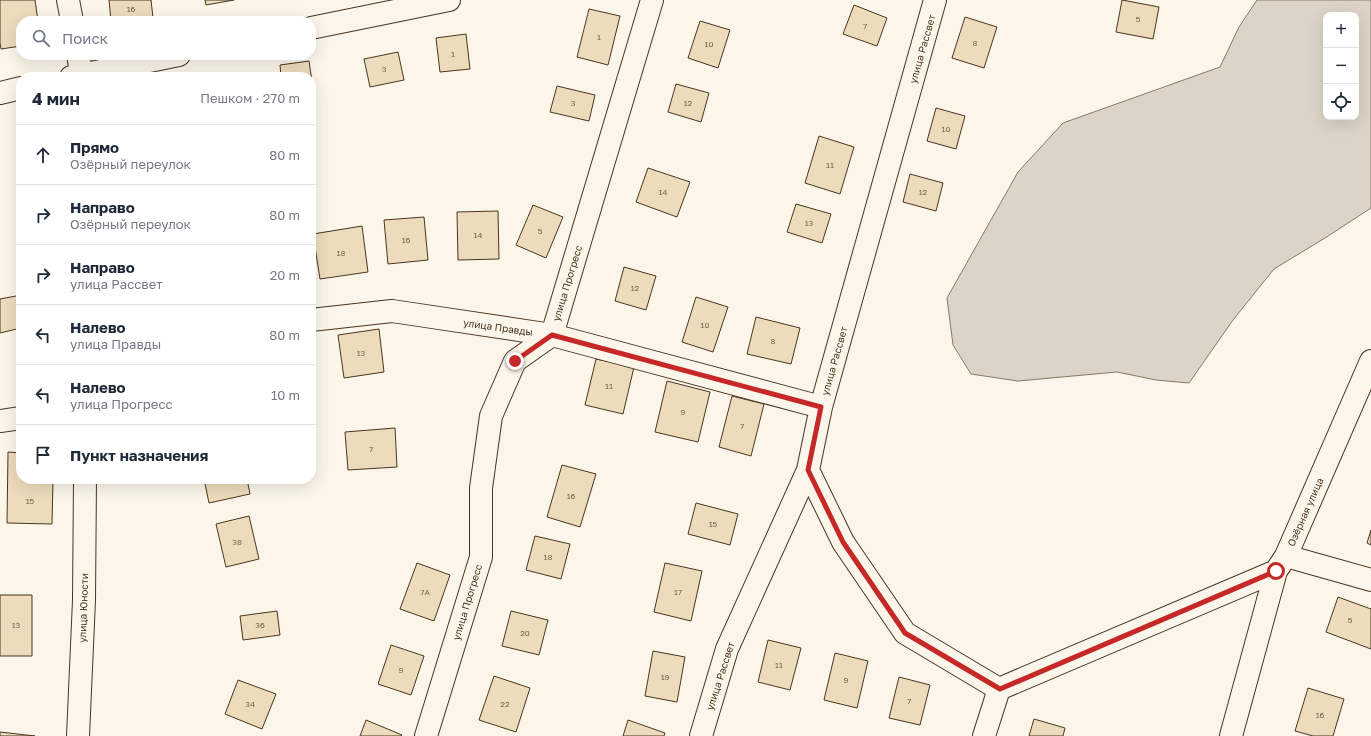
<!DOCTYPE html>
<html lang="ru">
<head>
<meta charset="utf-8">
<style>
  :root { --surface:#fff; --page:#f6f6f7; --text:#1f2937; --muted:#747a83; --line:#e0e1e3 }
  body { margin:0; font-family:"Golos Text",sans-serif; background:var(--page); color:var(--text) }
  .controls { position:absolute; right:12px; top:12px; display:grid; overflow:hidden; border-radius:8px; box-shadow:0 4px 16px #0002 }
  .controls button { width:36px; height:36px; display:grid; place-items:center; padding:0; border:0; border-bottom:1px solid var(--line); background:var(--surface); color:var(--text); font:20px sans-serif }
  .stop { position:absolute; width:12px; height:12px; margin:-9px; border:3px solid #c62828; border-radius:50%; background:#fff }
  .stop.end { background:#c62828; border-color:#fff; box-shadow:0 1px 4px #0008 }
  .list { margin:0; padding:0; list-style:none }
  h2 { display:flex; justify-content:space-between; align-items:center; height:52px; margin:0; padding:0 16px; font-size:17px }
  h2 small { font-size:13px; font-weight:400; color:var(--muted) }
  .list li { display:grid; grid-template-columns:26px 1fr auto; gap:12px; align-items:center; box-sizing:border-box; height:60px; padding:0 16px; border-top:1px solid var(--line) }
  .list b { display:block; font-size:15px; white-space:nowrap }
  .list p { margin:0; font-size:13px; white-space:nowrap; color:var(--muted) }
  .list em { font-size:13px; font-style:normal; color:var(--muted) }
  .icon { flex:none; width:22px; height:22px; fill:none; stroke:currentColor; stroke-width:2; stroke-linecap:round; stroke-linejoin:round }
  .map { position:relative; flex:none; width:1371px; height:736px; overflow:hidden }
  .search { position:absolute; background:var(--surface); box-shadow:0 4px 16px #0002; left:16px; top:16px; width:300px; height:44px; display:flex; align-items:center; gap:10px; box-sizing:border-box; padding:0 14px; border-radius:16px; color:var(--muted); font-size:15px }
  .panel { position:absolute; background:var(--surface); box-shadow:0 4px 16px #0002; left:16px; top:72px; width:300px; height:412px; border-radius:16px }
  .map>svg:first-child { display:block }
  .water { fill:#dcd4c6; stroke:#887966; fill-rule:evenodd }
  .building { fill:#ecdcbc; stroke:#4a3520 }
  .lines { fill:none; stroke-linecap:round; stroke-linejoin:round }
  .minor-casing { stroke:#4a3520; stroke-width:24 }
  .minor { stroke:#fbf6e9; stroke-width:22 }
  .route { stroke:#c62828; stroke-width:5 }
  .labels { text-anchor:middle; stroke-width:3; stroke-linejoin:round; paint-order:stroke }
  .number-label { font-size:8px; fill:#725f47 }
  .street-label { font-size:10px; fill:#4a3520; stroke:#fbf6e9 }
</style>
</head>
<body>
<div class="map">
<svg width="1371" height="736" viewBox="0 0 1371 736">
  <rect width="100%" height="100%" fill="#fbf6e9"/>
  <path class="water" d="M1257,0H1371V208L1325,238L1274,269L1233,320L1189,383L1156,380L1117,372L1018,381L971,374L953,345L947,298L1018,172L1063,123L1220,67L1239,27ZM1326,15H1356V117H1326Z"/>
  <path class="building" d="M0,0H35L38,21H21V46L1,49L0,43Z
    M109,0H151L153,18L111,21Z
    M205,0H234L206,5Z
    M1122,0L1159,7L1153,39L1116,32Z
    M854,5L887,18L877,46L843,34Z
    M589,9L620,16L608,65L577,57Z
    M965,17L997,27L984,68L952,58Z
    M700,21L730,30L718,68L688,58Z
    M466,34L470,69L440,72L436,38Z
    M398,52L404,80L370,87L364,59Z
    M309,61L314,95H311V77H281L280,65Z
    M248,73V77H229Z
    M676,84L709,93L701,122L668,112Z
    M557,86L595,95L589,121L550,112Z
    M936,108L965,116L956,149L927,141Z
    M819,136L854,147L840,194L805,183Z
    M648,168L690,182L677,217L636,202Z
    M910,174L943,183L936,211L903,202Z
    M796,204L831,214L822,243L787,232Z
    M533,205L563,217L546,258L516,245Z
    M498,211L499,259L458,260L457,212Z
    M424,217L428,260L388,264L384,220Z
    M362,226L368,272L320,279L313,234Z
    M624,267L656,276L646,310L615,301Z
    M21,295V328L0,333V299Z
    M696,297L728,307L713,352L682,342Z
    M756,317L800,328L791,364L747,354Z
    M379,329L384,372L344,378L338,335Z
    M596,359L634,367L623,414L585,405Z
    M667,381L710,392L698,442L655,432Z
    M732,396L764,404L751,456L719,447Z
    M395,428L397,467L348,470L345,432Z
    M8,452L21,453V479H53L52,524L7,523Z
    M562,465L596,474L580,527L547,517Z
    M204,479H247L250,494L209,503Z
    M696,503L738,514L730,545L688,534Z
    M249,516L259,559L226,567L216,524Z
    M1371,530V545L1367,543Z
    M535,536L570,544L561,579L526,570Z
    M417,563L450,575L434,621L400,609Z
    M665,563L702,571L691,621L654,612Z
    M0,595H32V656H0Z
    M1338,597L1371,609V649L1326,632Z
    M277,611L280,635L243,640L240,616Z
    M511,611L548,620L539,655L502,646Z
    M768,640L801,648L790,690L758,682Z
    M391,645L424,656L411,695L378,684Z
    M653,651L685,657L677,702L645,696Z
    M835,653L868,661L857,708L824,700Z
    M494,676L530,688L516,732L479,720Z
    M899,677L930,685L920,725L889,718Z
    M238,680L276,694L262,729L225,714Z
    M1308,688L1344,699L1333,736H1313L1295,731Z
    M1034,719L1065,728L1063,736H1029Z
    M366,720L402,735L401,736H360Z
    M628,720L665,733L664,736H623Z
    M0,732L35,736H0Z"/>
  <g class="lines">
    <g class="minor-casing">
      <path id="minor" d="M68,0L72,21
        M311,28L449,0
        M78,55L82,77
        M71,77L179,55
        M0,93L21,88
        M311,320L392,311L552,335L821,407
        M0,421L21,418
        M808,470L843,542L905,633L999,689L1276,571
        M1286,556L1371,580
        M78,736L84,600L85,479
        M426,736L481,557V488L491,416L515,361L552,335L652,0
        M701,736L727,649L808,470L821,407L935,0
        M984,736L999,689
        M1231,736L1276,571L1286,556L1371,361"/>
    </g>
    <use href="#minor" class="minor"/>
  </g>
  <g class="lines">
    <path class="route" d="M515,361L552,335L821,407L808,470L843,542L905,633L1000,689L1276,571"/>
  </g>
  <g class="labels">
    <g class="number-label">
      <text x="131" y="12">16</text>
      <text x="1138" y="22">5</text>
      <text x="865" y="29">7</text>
      <text x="599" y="40">1</text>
      <text x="975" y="46">8</text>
      <text x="709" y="47">10</text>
      <text x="453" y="57">1</text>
      <text x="384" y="72">3</text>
      <text x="573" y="106">3</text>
      <text x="688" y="106">12</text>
      <text x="946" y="132">10</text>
      <text x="830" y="168">11</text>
      <text x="663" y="195">14</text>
      <text x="923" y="195">12</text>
      <text x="809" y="226">13</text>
      <text x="540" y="234">5</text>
      <text x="478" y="238">14</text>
      <text x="406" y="243">16</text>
      <text x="341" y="256">18</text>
      <text x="635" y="291">12</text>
      <text x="705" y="328">10</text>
      <text x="773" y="344">8</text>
      <text x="361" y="356">13</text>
      <text x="609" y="389">11</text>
      <text x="683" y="415">9</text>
      <text x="742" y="429">7</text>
      <text x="371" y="452">7</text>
      <text x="571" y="499">16</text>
      <text x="30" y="504">15</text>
      <text x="713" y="527">15</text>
      <text x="237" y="545">38</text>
      <text x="548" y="560">18</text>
      <text x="425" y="595">7А</text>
      <text x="678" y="595">17</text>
      <text x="1350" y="623">5</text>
      <text x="16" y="628">13</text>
      <text x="260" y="628">36</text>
      <text x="525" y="636">20</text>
      <text x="779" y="668">11</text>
      <text x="401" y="673">9</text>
      <text x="665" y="680">19</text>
      <text x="846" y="683">9</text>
      <text x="909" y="704">7</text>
      <text x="250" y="707">34</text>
      <text x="505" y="707">22</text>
      <text x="1320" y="718">16</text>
    </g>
    <g class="street-label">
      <text transform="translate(922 49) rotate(-74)" y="4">улица Рассвет</text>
      <text transform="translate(567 283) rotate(-73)" y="4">улица Прогресс</text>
      <text transform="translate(498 327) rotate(8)" y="4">улица Правды</text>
      <text transform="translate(834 361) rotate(-74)" y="4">улица Рассвет</text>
      <text transform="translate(1305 512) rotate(-66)" y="4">Озёрная улица</text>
      <text transform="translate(467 602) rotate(-73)" y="4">улица Прогресс</text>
      <text transform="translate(83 608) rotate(-88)" y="4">улица Юности</text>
      <text transform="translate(720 676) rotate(-72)" y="4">улица Рассвет</text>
    </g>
  </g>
</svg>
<div class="controls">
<button>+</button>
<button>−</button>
<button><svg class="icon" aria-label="locate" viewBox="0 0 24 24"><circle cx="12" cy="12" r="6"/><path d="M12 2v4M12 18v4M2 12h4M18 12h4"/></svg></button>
</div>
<div class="stop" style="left:1276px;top:571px"></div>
<div class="stop end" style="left:515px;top:361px"></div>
<div class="search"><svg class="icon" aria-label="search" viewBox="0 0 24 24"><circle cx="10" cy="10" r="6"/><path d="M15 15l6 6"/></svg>Поиск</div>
<section class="panel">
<h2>4 мин<small>Пешком · 270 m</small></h2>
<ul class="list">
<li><svg class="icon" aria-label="ahead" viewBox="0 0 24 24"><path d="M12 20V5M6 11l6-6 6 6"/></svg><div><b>Прямо</b><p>Озёрный переулок</p></div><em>80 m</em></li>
<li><svg class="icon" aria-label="right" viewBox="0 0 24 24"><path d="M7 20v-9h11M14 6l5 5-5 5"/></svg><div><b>Направо</b><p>Озёрный переулок</p></div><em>80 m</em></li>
<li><svg class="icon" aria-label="right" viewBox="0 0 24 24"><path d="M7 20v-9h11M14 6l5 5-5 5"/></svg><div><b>Направо</b><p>улица Рассвет</p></div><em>20 m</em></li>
<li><svg class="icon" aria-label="left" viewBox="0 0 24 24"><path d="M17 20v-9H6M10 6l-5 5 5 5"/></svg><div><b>Налево</b><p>улица Правды</p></div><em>80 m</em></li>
<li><svg class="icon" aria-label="left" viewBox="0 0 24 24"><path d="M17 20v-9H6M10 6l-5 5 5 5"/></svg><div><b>Налево</b><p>улица Прогресс</p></div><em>10 m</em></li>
<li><svg class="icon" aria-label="arrive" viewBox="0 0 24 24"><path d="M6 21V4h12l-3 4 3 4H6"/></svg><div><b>Пункт назначения</b></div></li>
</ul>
</section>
</div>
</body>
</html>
